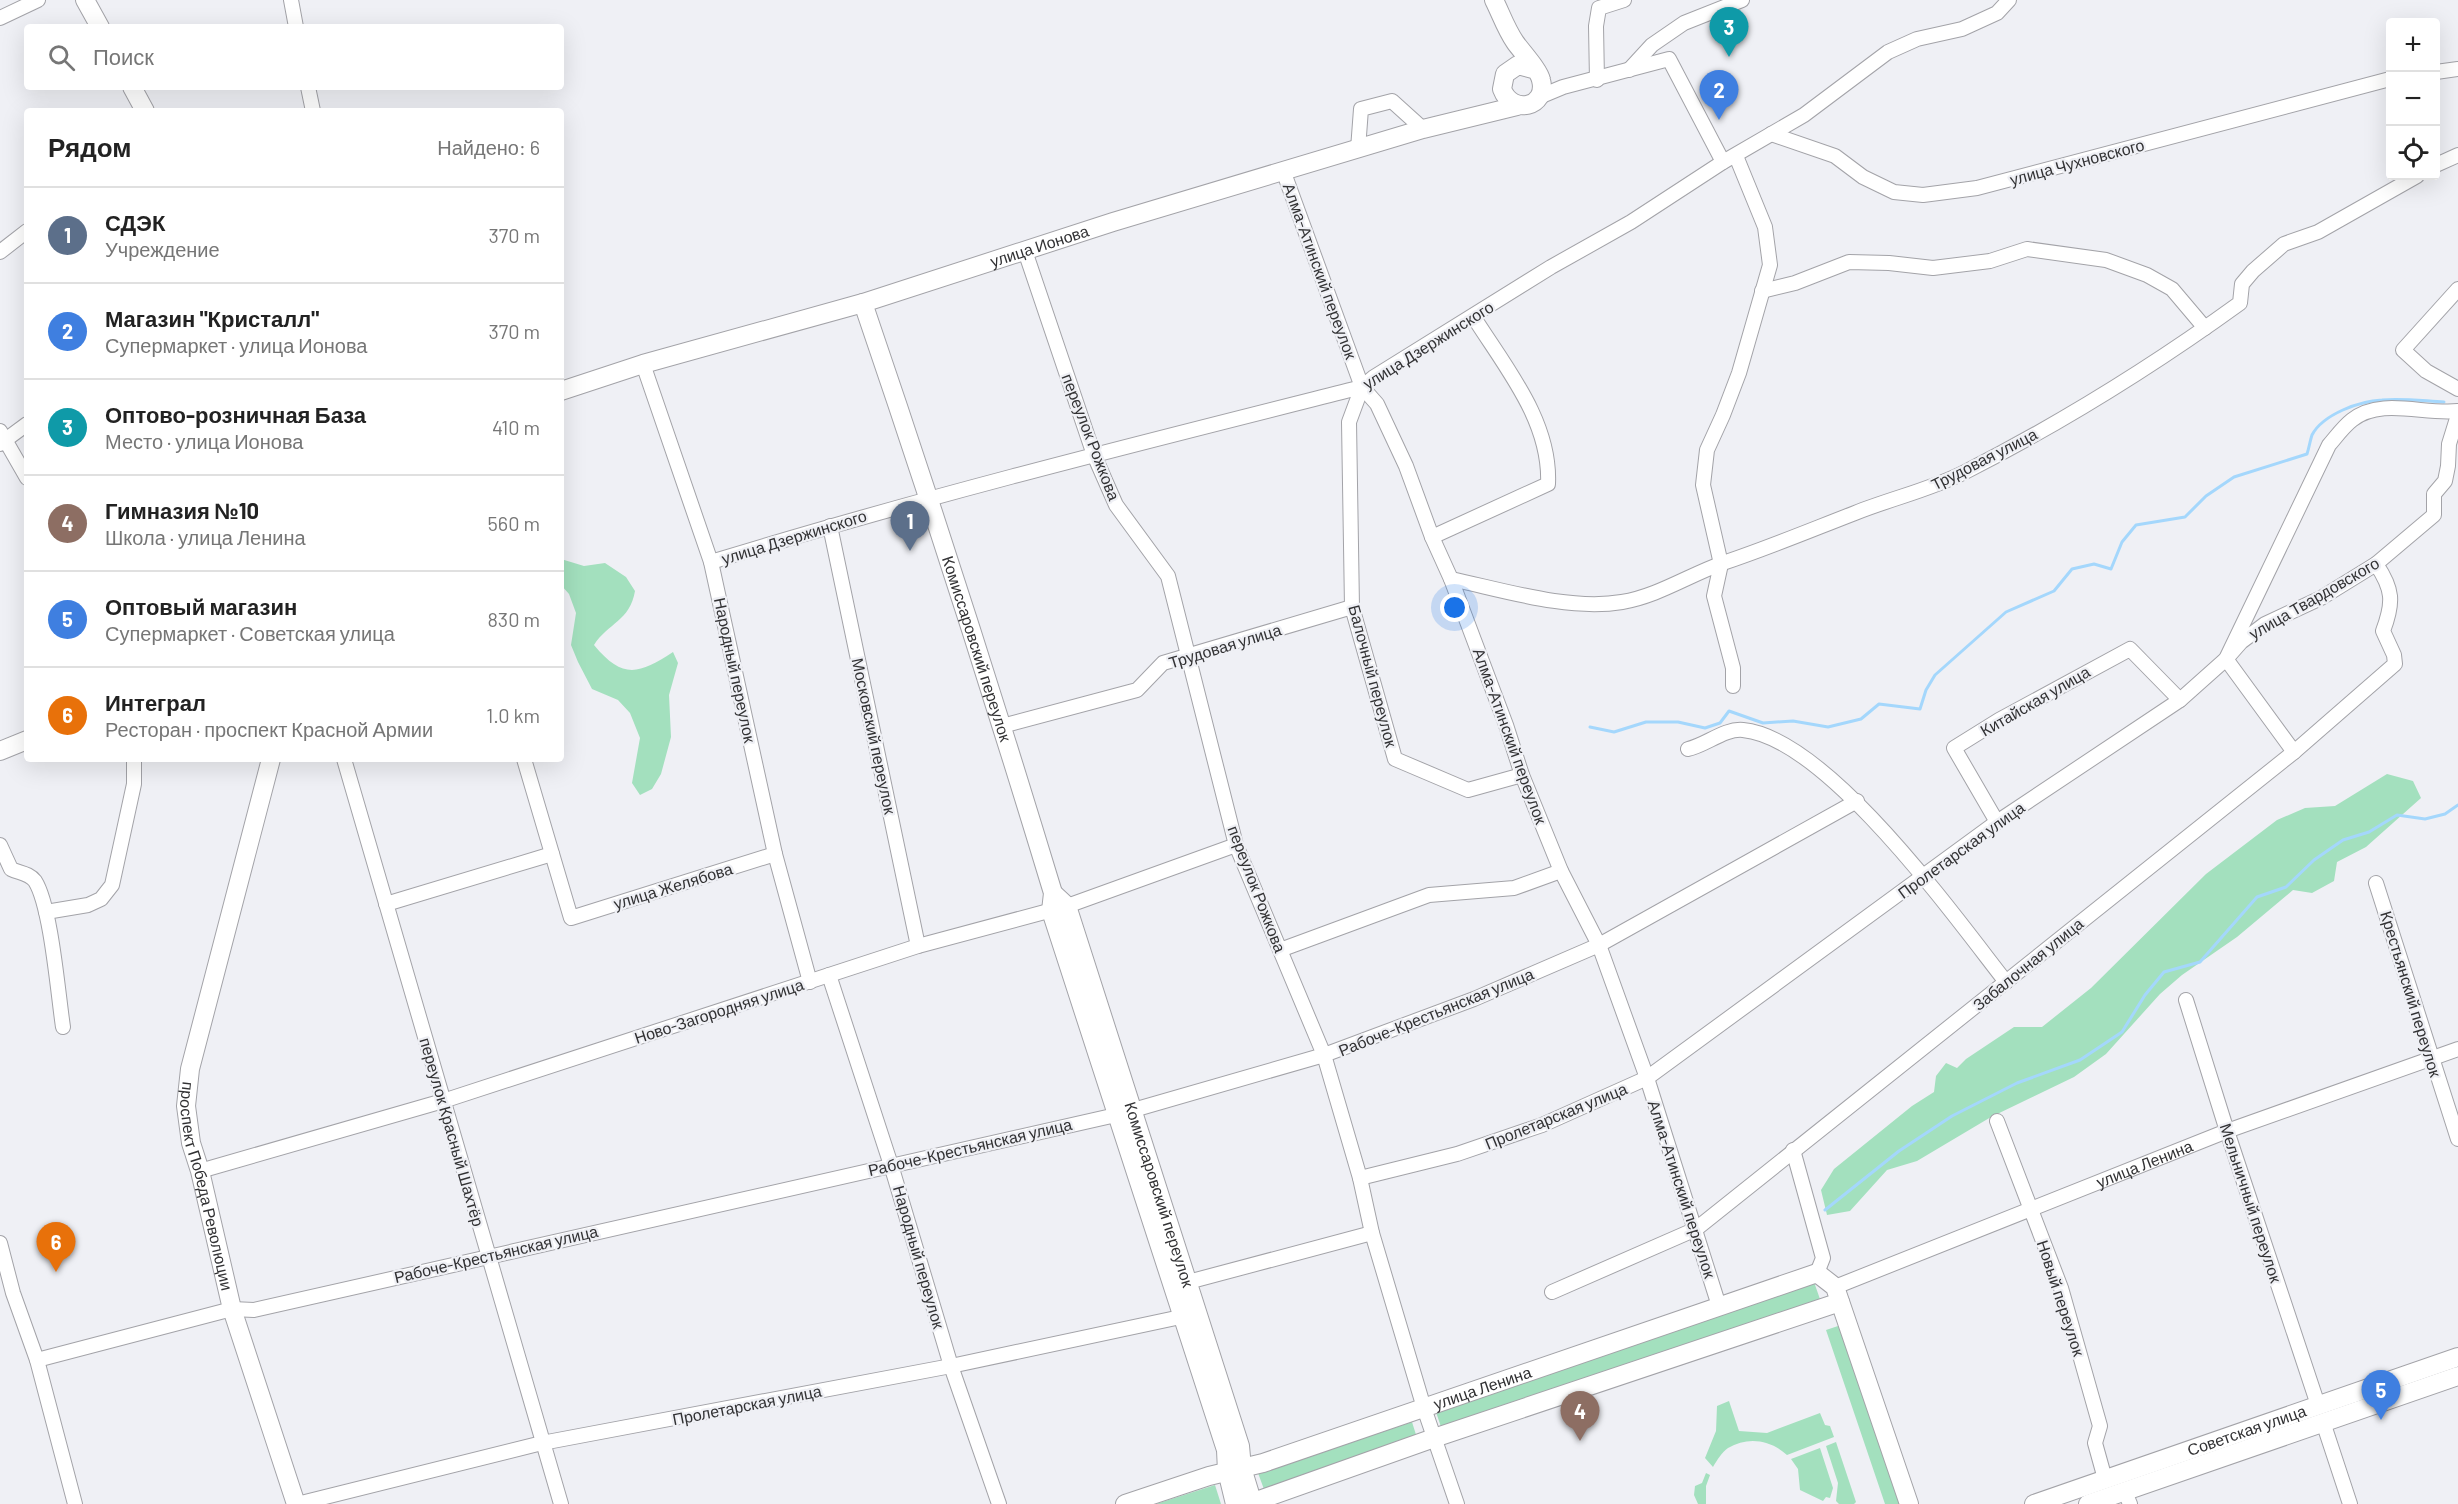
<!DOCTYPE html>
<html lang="ru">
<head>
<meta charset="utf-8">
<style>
  :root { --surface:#fff; --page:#f2f2f2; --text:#222; --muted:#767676; --line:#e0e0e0; --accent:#358c60 }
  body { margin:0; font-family:Barlow,sans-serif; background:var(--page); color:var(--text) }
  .controls { position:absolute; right:18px; top:18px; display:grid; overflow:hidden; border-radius:6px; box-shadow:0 6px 24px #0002 }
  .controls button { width:54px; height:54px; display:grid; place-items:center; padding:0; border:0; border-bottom:2px solid var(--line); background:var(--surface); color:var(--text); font:30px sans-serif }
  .you { position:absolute; left:1455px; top:608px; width:21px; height:21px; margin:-15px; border:4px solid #fff; border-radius:50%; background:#1a73e8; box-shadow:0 0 0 9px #1a73e833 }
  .badge { display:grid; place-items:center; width:39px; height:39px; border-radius:50%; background:var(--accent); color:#fff; font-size:20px; font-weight:700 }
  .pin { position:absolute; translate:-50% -50px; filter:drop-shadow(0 2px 3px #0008) }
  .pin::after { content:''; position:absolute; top:32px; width:21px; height:18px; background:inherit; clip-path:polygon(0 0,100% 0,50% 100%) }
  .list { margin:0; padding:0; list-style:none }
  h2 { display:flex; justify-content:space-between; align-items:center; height:78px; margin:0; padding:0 24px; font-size:26px }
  h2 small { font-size:20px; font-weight:400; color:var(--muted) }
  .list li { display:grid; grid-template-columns:39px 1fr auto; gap:18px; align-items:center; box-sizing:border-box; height:96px; padding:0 24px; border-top:2px solid var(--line) }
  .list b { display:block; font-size:22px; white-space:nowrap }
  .list p { margin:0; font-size:20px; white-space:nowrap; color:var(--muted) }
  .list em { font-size:20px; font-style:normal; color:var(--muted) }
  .icon { flex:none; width:33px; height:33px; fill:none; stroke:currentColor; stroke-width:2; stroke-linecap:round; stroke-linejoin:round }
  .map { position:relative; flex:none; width:2458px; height:1504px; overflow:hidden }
  .search { position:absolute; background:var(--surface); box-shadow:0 6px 24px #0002; left:24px; top:24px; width:540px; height:66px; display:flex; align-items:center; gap:15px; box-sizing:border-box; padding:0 21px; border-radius:6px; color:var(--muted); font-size:22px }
  .panel { position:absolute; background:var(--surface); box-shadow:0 6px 24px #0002; left:24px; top:108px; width:540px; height:654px; border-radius:6px }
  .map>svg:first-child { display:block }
  .green { fill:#a3e0be }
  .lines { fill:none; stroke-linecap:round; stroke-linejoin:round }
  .stream { stroke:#a4d7fc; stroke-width:3 }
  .minor-casing { stroke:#a3a3a8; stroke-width:16 }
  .major-casing { stroke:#a3a3a8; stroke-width:20 }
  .minor { stroke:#fff; stroke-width:14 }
  .major { stroke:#fff; stroke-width:18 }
  .labels { text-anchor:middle; stroke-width:4.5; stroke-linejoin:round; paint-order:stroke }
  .street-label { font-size:16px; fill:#323234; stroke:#eff0f5 }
</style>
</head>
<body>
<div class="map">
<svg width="2458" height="1504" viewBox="0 0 2458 1504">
  <rect width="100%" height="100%" fill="#eff0f5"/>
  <path class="green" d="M561,559L584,566L605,563L626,577L635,591C630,621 608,623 594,645C623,680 639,674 673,652L678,663L669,695L671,737L661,774L652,789L640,795L632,783L640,738L630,713L618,700L592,689L578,662L571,645L576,613L569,594L561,585Z
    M2387,774L2413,781L2421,798L2366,847L2337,862L2334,881L2312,893L2293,890L2237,937L2182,975L2160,994L2106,1054L2074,1077L1991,1117L1917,1161L1887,1170L1850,1211L1827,1215L1821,1190L1834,1169L1912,1106L1934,1092L1936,1076L1946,1063L1957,1068L1966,1059L2014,1027H2042L2091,988L2206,874L2277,820L2305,808L2335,806Z
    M1814,1282L1821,1302L1443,1433L1436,1412Z
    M1841,1325L1902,1504H1885L1826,1330Z
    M1729,1401L1739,1431L1767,1433L1820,1413L1825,1425L1830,1426L1834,1437L1787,1455C1771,1440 1748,1436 1728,1448C1722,1452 1717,1460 1713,1467L1705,1458L1716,1431L1717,1406Z
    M1412,1422L1418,1441L1265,1492L1258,1473Z
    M1836,1442L1856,1502L1854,1504H1839L1836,1501L1838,1483L1826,1446Z
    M1820,1448L1833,1488L1830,1498L1826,1497L1823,1501L1800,1490L1798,1469L1791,1459Z
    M1706,1473L1710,1475L1706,1486V1504H1698L1694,1495L1695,1486L1702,1483Z
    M1215,1485L1221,1504H1156Z"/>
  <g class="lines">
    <path class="stream" d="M1590,727L1614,732L1646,722H1678L1705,728L1720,723L1729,711L1763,723L1793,721L1828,727L1861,719L1879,704L1920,709L1926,690L1935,675L2006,612L2054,591L2072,569L2094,564L2111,569L2122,542L2136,525L2185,517L2206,496L2234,477L2307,454C2309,448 2310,441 2312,435C2323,414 2360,401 2382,400C2402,398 2424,401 2444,402
      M1825,1210L1899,1151L1952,1116L2017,1083L2080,1060L2122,1032L2145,995L2164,972L2200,962L2257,897L2286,887L2314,860L2343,840L2369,832L2397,815L2425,819L2445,814L2458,805"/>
    <g class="minor-casing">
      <g id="minor">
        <path d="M291,0L296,27"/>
        <path d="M0,18L38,0"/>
        <path d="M1629,70L1652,45L1684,23L1742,0"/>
        <path d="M2436,72L2458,69"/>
        <path d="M1597,80L1596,26L1599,8L1624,0"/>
        <path d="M308,87L313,111"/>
        <path d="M1539,97L1563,87L1669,59L1723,162"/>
        <path d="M1771,134L1835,156L1863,177L1894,192L1923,195L1977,188L2390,79"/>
        <path d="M1358,149L1361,109L1392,101L1423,129"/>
        <path d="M2436,165L2458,155"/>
        <path d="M1284,173L1362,387L1377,404L1406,466L1432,537L1451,579L1506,725L1522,775L1561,871L1599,945L1647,1078L1719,1306"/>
        <path d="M1025,251L1094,455L1116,505L1168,576L1236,845L1324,1055L1360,1178L1372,1233L1424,1408L1457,1504"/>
        <path d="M0,252L27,231"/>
        <path d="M2458,289L2403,350L2426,371L2458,389"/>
        <path d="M1762,291L1795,283L1849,262L1889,263L1933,268L1990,261L2027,249L2106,260L2147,275L2172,289L2205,328"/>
        <path d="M643,364L711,562L775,854L810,982"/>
        <path d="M1362,387L1349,422L1352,607L1395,759L1468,790L1522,775"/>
        <path d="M0,431L27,478"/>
        <path d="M0,444L27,424"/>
        <path d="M830,526L918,946"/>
        <path d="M1432,537L1548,484C1551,421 1505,367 1473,316"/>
        <path d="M711,562C926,496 1144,442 1362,387L1374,377L1551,267L1631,222L1723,162L1804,115L1888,52L1917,39L1962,29L1997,13L2009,0"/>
        <path d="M1451,579C1503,590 1569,611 1622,602C1658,596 1689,575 1723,563C1768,548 1811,530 1855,513C1892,498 1930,490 1965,472C2061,423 2153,366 2240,303L2242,284L2253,271L2284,244L2318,232L2417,176"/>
        <path d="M1733,686V668L1714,596L1721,564L1703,485L1707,450L1723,415L1739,373L1770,265L1765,227L1736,156"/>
        <path d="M1002,726L1137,690L1163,663L1352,607"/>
        <path d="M1688,749C1706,745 1725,728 1743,730C1827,738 1955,917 2006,982"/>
        <path d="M2294,752L2226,659L2241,642L2265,624L2321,598L2376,564L2434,515V494L2445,481L2448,466L2449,444L2458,415"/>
        <path d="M344,759L561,1504"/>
        <path d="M524,759L571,918L775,854"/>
        <path d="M1997,822L1954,748L1999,720L2130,649L2180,700"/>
        <path d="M0,845L11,869C19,873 29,873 35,881C51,906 58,994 63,1027"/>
        <path d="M2376,883L2458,1139"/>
        <path d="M386,904L552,854"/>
        <path d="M46,912L88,905L101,899L112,885L134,784V759"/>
        <path d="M1280,950L1429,895L1514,888L1561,871"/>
        <path d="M829,975L891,1165L951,1366L999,1504"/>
        <path d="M2186,1000L2227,1131L2318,1405"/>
        <path d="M1997,1121L2061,1288L2100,1426L2095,1443L2105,1479"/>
        <path d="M1793,1150L1823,1258L1817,1273"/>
        <path d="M200,1171L443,1101L918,946L1067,906L1236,845"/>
        <path d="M1360,1178L1457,1154L1542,1125L1647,1078L1997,822L2180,700L2226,659L2329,445C2336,437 2343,427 2352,420C2381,397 2424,415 2458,411"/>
        <path d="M0,1243L13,1293L37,1360L75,1504"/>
        <path d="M1188,1282L1372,1233"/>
        <path id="s1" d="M1835,1287L2227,1131L2458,1049"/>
        <path d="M1552,1292L1696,1229L2294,752L2395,664L2394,655L2383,631C2394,602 2393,589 2376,564"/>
        <path d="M37,1360L232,1309L254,1310L1116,1115L1324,1055L1474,999L1599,945L1857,801"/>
        <path d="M2323,1422L2350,1504"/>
        <path d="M2125,1492L2130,1504"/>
        <path d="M297,1504L542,1443L951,1366L1190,1315"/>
      </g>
    </g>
    <g class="major-casing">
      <g id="major">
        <path d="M85,0L100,27"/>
        <path d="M1494,0C1501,14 1506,29 1515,42C1522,52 1539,70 1541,80C1548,107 1512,116 1502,89L1505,74L1518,65L1533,69"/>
        <path d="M132,87L145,111"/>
        <path id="s2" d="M863,303C930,499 993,695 1053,893L1051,911L1226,1450L1227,1471L1235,1504"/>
        <path id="s3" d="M561,391L643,364L863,303L1113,222L1423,129L1517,106"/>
        <path d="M0,751L27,740"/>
        <path id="s4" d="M271,759L190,1069L186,1106L191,1143L200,1171L232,1309L296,1504"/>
        <path id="s5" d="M1053,893L1067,906L1240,1446L1242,1468L1253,1504"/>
        <path id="s6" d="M1125,1504L1209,1476L1263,1463L1817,1273L1835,1287L1909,1504"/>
        <path d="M1248,1504L1434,1438L1840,1302"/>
        <path id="s7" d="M2034,1504L2458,1357"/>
        <path d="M2088,1504L2458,1376"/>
      </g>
    </g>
    <use href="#minor" class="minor"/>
    <use href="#major" class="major"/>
  </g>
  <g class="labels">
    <g class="street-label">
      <text transform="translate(2077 162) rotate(-15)" y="6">улица Чухновского</text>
      <text dy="6" stroke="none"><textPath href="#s3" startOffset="500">улица Ионова</textPath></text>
      <text transform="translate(1320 271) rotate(70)" y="6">Алма-Атинский переулок</text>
      <text transform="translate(1428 345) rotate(-32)" y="6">улица Дзержинского</text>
      <text transform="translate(1091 437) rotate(69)" y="6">переулок Рожкова</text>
      <text transform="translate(1984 459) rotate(-27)" y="6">Трудовая улица</text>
      <text transform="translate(794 537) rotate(-17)" y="6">улица Дзержинского</text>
      <text transform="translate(2314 598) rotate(-30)" y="6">улица Твардовского</text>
      <text transform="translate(1225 646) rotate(-17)" y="6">Трудовая улица</text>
      <text dy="6" stroke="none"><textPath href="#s2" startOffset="364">Комиссаровский переулок</textPath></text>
      <text transform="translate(735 670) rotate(78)" y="6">Народный переулок</text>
      <text transform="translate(1373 676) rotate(75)" y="6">Балочный переулок</text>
      <text transform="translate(2035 701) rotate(-30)" y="6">Китайская улица</text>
      <text transform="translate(874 736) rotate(78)" y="6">Московский переулок</text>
      <text transform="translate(1510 736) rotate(70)" y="6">Алма-Атинский переулок</text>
      <text transform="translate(1961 850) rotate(-36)" y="6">Пролетарская улица</text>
      <text transform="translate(673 886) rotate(-17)" y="6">улица Желябова</text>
      <text transform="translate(1257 889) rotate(69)" y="6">переулок Рожкова</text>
      <text transform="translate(2028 964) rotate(-39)" y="6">Забалочная улица</text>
      <text transform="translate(2411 994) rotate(73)" y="6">Крестьянский переулок</text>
      <text transform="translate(719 1011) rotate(-18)" y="6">Ново-Загородняя улица</text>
      <text transform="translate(1436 1012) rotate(-22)" y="6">Рабоче-Крестьянская улица</text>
      <text transform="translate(1556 1116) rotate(-22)" y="6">Пролетарская улица</text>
      <text transform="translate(452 1132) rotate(74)" y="6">переулок Красный Шахтёр</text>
      <text transform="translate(970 1147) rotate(-13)" y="6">Рабоче-Крестьянская улица</text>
      <text dy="6" stroke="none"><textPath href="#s1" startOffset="333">улица Ленина</textPath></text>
      <text dy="6" stroke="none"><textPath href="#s4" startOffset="440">проспект Победа Революции</textPath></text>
      <text transform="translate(1682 1189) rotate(72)" y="6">Алма-Атинский переулок</text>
      <text dy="6" stroke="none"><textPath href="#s5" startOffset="322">Комиссаровский переулок</textPath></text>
      <text transform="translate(2251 1203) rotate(72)" y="6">Мельничный переулок</text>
      <text transform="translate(496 1254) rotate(-13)" y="6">Рабоче-Крестьянская улица</text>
      <text transform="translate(919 1257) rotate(74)" y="6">Народный переулок</text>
      <text transform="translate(2061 1298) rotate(72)" y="6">Новый переулок</text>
      <text dy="6" stroke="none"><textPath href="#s6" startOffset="376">улица Ленина</textPath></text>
      <text transform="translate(747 1405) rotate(-11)" y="6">Пролетарская улица</text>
      <text dy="6" stroke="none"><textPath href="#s7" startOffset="225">Советская улица</textPath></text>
    </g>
  </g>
</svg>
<div class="controls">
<button>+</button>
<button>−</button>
<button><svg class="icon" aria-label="locate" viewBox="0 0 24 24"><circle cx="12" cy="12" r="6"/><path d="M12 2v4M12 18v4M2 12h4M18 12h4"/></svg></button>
</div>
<div class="you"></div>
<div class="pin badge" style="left:910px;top:551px;background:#5c6f8a">1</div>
<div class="pin badge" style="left:1719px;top:120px;background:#3f7fe0">2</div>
<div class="pin badge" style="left:1729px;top:57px;background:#0f9aa8">3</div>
<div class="pin badge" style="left:1580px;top:1441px;background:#8d6e63">4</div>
<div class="pin badge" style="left:2381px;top:1420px;background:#3f7fe0">5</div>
<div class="pin badge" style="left:56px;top:1272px;background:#e8710a">6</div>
<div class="search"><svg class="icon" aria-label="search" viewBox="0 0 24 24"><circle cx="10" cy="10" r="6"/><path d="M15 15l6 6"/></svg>Поиск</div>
<section class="panel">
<h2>Рядом<small>Найдено: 6</small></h2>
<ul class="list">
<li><span class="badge" style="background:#5c6f8a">1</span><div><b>СДЭК</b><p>Учреждение</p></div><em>370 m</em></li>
<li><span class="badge" style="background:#3f7fe0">2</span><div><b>Магазин &quot;Кристалл&quot;</b><p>Супермаркет · улица Ионова</p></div><em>370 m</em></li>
<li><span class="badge" style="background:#0f9aa8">3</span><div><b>Оптово-розничная База</b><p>Место · улица Ионова</p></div><em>410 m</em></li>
<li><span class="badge" style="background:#8d6e63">4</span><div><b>Гимназия №10</b><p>Школа · улица Ленина</p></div><em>560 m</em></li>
<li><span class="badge" style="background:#3f7fe0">5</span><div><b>Оптовый магазин</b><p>Супермаркет · Советская улица</p></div><em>830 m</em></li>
<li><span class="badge" style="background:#e8710a">6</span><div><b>Интеграл</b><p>Ресторан · проспект Красной Армии</p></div><em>1.0 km</em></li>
</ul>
</section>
</div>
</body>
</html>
